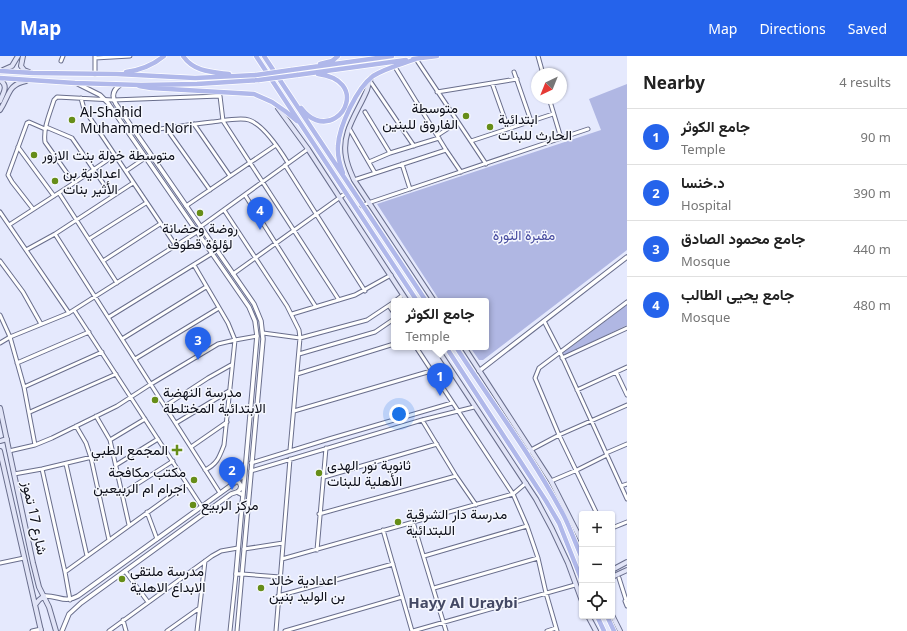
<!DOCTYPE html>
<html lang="en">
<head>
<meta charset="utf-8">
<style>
  :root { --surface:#fff; --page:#f2f2f2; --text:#222; --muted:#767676; --line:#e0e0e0; --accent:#2563eb }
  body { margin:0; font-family:"Noto Sans",Vazirmatn,sans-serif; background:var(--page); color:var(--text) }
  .controls { position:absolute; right:12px; bottom:12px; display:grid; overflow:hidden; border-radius:4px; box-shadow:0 1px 3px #0004 }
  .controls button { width:36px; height:36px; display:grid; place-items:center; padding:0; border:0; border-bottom:1px solid var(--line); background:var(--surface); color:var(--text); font:20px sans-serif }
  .compass { position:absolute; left:531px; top:12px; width:36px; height:36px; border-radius:50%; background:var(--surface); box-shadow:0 1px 3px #0004; rotate:223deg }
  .you { position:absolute; left:399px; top:358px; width:14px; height:14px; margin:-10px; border:3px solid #fff; border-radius:50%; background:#1a73e8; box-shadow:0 0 0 6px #1a73e833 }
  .badge { display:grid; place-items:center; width:26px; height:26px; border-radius:50%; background:var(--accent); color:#fff; font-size:13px; font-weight:700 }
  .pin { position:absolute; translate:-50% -33px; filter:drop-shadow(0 1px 2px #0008) }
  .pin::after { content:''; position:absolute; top:21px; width:14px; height:12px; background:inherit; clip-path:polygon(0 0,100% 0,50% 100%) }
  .popup { position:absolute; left:391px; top:242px; width:98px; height:52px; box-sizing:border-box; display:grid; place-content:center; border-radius:4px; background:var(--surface); filter:drop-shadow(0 1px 3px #0005); font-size:13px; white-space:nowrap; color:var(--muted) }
  .popup b { font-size:15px; color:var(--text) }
  .popup::after { content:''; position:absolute; left:50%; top:100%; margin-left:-8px; border:8px solid transparent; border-top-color:var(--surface) }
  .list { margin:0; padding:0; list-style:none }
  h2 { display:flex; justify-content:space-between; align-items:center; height:52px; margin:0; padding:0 16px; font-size:17px }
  h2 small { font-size:13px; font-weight:400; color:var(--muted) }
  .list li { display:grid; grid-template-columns:26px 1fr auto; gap:12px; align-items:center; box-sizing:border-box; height:56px; padding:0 16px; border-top:1px solid var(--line) }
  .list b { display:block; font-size:15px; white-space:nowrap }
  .list p { margin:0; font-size:13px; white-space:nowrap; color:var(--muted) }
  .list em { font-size:13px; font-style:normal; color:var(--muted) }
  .icon { flex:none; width:22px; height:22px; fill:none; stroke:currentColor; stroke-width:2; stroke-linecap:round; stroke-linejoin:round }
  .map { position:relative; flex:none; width:627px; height:575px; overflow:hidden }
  header { display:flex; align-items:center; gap:24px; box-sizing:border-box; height:56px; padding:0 20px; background:var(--accent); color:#fff }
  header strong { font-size:19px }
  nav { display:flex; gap:22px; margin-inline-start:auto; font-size:14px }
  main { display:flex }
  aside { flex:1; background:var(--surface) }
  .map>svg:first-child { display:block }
  .green { fill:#b0b7e3 }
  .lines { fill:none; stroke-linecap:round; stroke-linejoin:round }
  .minor-casing { stroke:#696e8c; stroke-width:5 }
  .tertiary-casing { stroke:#696e8c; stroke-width:5.5 }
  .secondary-casing { stroke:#696e8c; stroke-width:6 }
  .trunk-casing { stroke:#fff; stroke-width:6 }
  .minor { stroke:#fff; stroke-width:3 }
  .tertiary { stroke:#fff; stroke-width:3.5 }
  .secondary { stroke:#e1e4f7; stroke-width:4 }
  .trunk { stroke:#b0b8ea; stroke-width:4.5 }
  .trunk-bridge-casing { stroke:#fff; stroke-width:6; stroke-linecap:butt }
  .trunk-bridge { stroke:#b0b8ea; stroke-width:4.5 }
  .poi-dot { fill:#668d18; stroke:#f5f7fe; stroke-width:1.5 }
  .labels { text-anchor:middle; stroke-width:3; stroke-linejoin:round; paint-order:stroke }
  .poi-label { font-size:14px; fill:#0a0c17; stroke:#f5f7fe; text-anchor:start }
  .park-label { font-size:14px; fill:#464b9f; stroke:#f5f7fe }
  .street-label { font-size:14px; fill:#0a0c17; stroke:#f5f7fe }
  .neighbourhood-label { font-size:15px; font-weight:bold; fill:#444964; stroke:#f5f7fe }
</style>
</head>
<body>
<header>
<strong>Map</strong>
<nav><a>Map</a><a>Directions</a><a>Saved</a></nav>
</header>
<main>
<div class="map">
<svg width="627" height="575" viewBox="0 0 627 575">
  <rect width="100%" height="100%" fill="#e5e9fd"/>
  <path class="green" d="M627,28V194L483,304H479L470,291H486V245H440L377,148L601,74L589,43Z
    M627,249V269L565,299L563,297Z"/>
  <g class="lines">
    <g class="minor-casing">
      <path id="minor" d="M95,0V2L130,0
        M538,0L543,18
        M416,3L486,108
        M61,5L63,0
        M395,11L446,94L461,116
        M514,16L531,65
        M95,18V2
        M370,25L414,90
        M492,27L508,72
        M437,36L517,23
        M81,42L84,53L176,190
        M549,42L561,82
        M365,56L390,97
        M194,68L230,120
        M46,71L72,82L112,140
        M166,72L210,134
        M349,72L375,117
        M135,76C161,73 187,69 212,66C222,65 240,61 249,64C264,69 280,94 288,107
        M438,79L458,66
        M471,85L553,58
        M18,91L54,140
        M369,106L390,97L439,82
        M402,108L410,133
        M285,109L365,235
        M126,115L145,102
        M354,124L446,94
        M74,127L45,86C43,72 50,57 54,44L57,41L113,44L220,40L223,65L339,244
        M59,137L117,227
        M245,139L316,251
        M186,150L276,89
        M362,150L368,147L588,73
        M33,153L12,126L8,119L27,67L29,66L45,73
        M224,154L287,250L299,274L300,282L290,394
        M0,156L69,257
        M9,169L74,127L115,99
        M200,171L308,93
        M55,178L220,437
        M89,183L146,147
        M26,194L55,178L133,127
        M0,205L23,236L41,268
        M103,205L160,168
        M194,209L228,267L235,284L224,389C219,402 217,408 205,414
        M233,218L346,137
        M395,245L403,239
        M389,250L394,257
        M74,254L202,451
        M292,258L355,239L391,219
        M0,259L10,281L24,331L35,389
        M109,261L211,198
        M544,265L560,296L627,443
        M263,277L300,282L367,264L394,246
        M122,283L206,231
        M0,287L10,281L69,257L197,176
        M416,291L513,438L527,470L538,502L546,537L557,575
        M299,298L375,276L394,263
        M562,302L627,272
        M135,303L219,252
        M17,307L89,276
        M616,316L627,339
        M297,318L394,288
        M24,331L102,296
        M577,334L627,311
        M165,350L208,322L231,309
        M294,355L431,315
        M30,356L116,318
        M96,360L110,384L129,469
        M422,364L456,420L476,449
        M176,367L229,335
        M76,370L86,387L91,402L109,484
        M110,384L145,363
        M191,391L227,366
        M9,395L35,389L52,382L117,350L151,328L218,288L235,284L257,280
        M529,395L559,379L627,349
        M606,397L627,388
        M251,407L329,383L452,347
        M66,408L87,500
        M116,409L158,383
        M42,413L65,516L70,544
        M251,415L422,364L474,351
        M14,418L42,413L113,396
        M324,421L437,388
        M551,425L577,414L607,399
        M621,430L627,428
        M123,437L173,405
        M147,456L157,483
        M319,458L456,420
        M597,458L559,379L535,322L539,312L627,246
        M413,466L446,575
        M612,472L627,466
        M383,474L412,575
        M244,493L283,487
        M317,494L326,392
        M424,500L527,470
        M282,503L513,438L526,427
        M0,507L24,502
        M125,515L148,546
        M65,516L187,428
        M619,522L626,544
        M434,532L538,502
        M278,540L393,508
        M627,543L625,545L627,550
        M123,564L126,575
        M32,575L41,573
        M109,575L212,500L221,495L238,492
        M167,575L198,553
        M197,575L205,505
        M230,575L236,518
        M237,575L242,518L280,521
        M276,575L290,403
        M285,575L402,541
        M413,575L575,529
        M547,575L556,572"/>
    </g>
    <g class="tertiary-casing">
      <path id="tertiary" d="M78,28L100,39L108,47L249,251L255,265L257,280L236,518H242L263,283L261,265L254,248L116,48C111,40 113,34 120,29
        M479,315L627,201
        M237,425C242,428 242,433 237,436
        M44,540C58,539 64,548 78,540L237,425L244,419
        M62,575L69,558L81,547L231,438L237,436L243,439"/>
    </g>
    <g class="secondary-casing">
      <path id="secondary" d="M23,0L21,10L24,14L29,16
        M3,14L12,10L18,0
        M371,22C369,26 368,30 367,34C358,56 341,76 346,101C347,109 351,117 354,124L434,245
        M0,24C9,30 3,37 0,45
        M278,52L308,93L407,245
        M0,54C10,39 7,29 26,25
        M436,291L536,443L552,473L568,507L582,545
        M464,291L551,425L582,486
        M0,352L33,507L39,531L49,551L56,575
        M0,385L7,383
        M0,395L41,575
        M612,514L627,506
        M612,521L627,514
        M35,549L39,544L44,540
        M612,559L620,575
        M588,560L596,575"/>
    </g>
    <g class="trunk-casing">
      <path id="trunk" d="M183,0C194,16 212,16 229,18
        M256,0L417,245
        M264,0L426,245
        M413,3L437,0
        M320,8L332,5L338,0
        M291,14L392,0
        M0,15L33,17L117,18L195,22L256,19
        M126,16C141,14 152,10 164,0
        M297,19L406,4
        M0,22L75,27L141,29L197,28L259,24
        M139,30L151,32L254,38L272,46L285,55L297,65
        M301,52C305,57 310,62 316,64C345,74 367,24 318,18
        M343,117C340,109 337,100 338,90C339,70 357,32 373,20C386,12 402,8 416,3
        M446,291L546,445L559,467L582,525
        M456,291C492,347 533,401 564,460C571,474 576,489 582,502
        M597,560L604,575
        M607,560L614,575"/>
    </g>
    <use href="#minor" class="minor"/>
    <use href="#tertiary" class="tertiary"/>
    <use href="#secondary" class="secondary"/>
    <use href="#trunk" class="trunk"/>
    <g class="trunk-bridge-casing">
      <path id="trunk-bridge" d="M256,19L291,14
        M259,24L297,19"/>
    </g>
    <use href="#trunk-bridge" class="trunk-bridge"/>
  </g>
  <g class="poi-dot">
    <circle cx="466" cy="60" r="4"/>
    <circle cx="72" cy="64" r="4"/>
    <circle cx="490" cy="71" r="4"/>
    <circle cx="34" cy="99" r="4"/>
    <circle cx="55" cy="125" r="4"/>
    <circle cx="200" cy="157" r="4"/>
    <circle cx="155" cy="344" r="4"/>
    <path d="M175 388h4v4h4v4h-4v4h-4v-4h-4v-4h4z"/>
    <circle cx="319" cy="417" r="4"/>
    <circle cx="194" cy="424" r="4"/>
    <circle cx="193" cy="449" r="4"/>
    <circle cx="398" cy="466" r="4"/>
    <circle cx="122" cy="523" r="4"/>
    <circle cx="261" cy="532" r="4"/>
  </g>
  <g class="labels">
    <g class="poi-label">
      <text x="458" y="57" text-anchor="end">متوسطة<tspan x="458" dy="16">الفاروق للبنين</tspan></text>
      <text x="80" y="61">Al-Shahid<tspan x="80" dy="16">Muhammed Nori</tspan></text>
      <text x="498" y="68">ابتدائية<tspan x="498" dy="16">الحارث للبنات</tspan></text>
      <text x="42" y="104">متوسطة خولة بنت الازور</text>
      <text x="63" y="122">اعدادية بن<tspan x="63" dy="16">الأثير بنات</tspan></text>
      <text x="200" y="177" text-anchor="middle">روضة وحضانة<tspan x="200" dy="16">لؤلؤة قطوف</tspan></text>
      <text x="163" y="341">مدرسة النهضة<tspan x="163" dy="16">الابتدائية المختلطة</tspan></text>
      <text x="168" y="399" text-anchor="end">المجمع الطبي</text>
      <text x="327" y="414">ثانوية نور الهدى<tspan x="327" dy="16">الأهلية للبنات</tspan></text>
      <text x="186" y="421" text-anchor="end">مكتب مكافحة<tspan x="186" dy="16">اجرام ام الربيعين</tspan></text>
      <text x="201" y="454">مركز الربيع</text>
      <text x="406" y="463">مدرسة دار الشرقية<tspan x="406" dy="16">اللبتدائية</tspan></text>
      <text x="130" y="520">مدرسة ملتقى<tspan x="130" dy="16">الابداع الاهلية</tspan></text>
      <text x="269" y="529">اعدادية خالد<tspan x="269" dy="16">بن الوليد بنين</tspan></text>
    </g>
    <g class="park-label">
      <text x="524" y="184">مقبرة الثورة</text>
    </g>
    <g class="street-label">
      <text transform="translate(35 462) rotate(78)" y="5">شارع 17 تموز</text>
    </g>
    <g class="neighbourhood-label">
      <text x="463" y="552">Hayy Al Uraybi</text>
    </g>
  </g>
</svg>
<div class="controls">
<button>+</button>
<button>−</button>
<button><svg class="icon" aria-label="locate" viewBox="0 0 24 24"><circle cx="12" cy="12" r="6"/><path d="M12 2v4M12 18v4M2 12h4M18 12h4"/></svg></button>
</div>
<svg class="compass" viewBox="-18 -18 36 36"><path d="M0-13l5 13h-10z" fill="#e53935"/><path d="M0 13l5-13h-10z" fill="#767676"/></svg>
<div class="you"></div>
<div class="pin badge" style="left:440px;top:340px">1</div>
<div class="popup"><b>جامع الكوثر</b>Temple</div>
<div class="pin badge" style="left:232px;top:434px">2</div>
<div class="pin badge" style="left:198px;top:304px">3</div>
<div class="pin badge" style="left:260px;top:174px">4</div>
</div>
<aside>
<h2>Nearby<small>4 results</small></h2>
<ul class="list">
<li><span class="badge">1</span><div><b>جامع الكوثر</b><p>Temple</p></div><em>90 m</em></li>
<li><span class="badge">2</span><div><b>د.خنسا</b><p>Hospital</p></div><em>390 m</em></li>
<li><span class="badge">3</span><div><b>جامع محمود الصادق</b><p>Mosque</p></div><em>440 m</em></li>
<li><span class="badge">4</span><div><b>جامع يحيى الطالب</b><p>Mosque</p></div><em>480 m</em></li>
</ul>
</aside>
</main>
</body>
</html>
